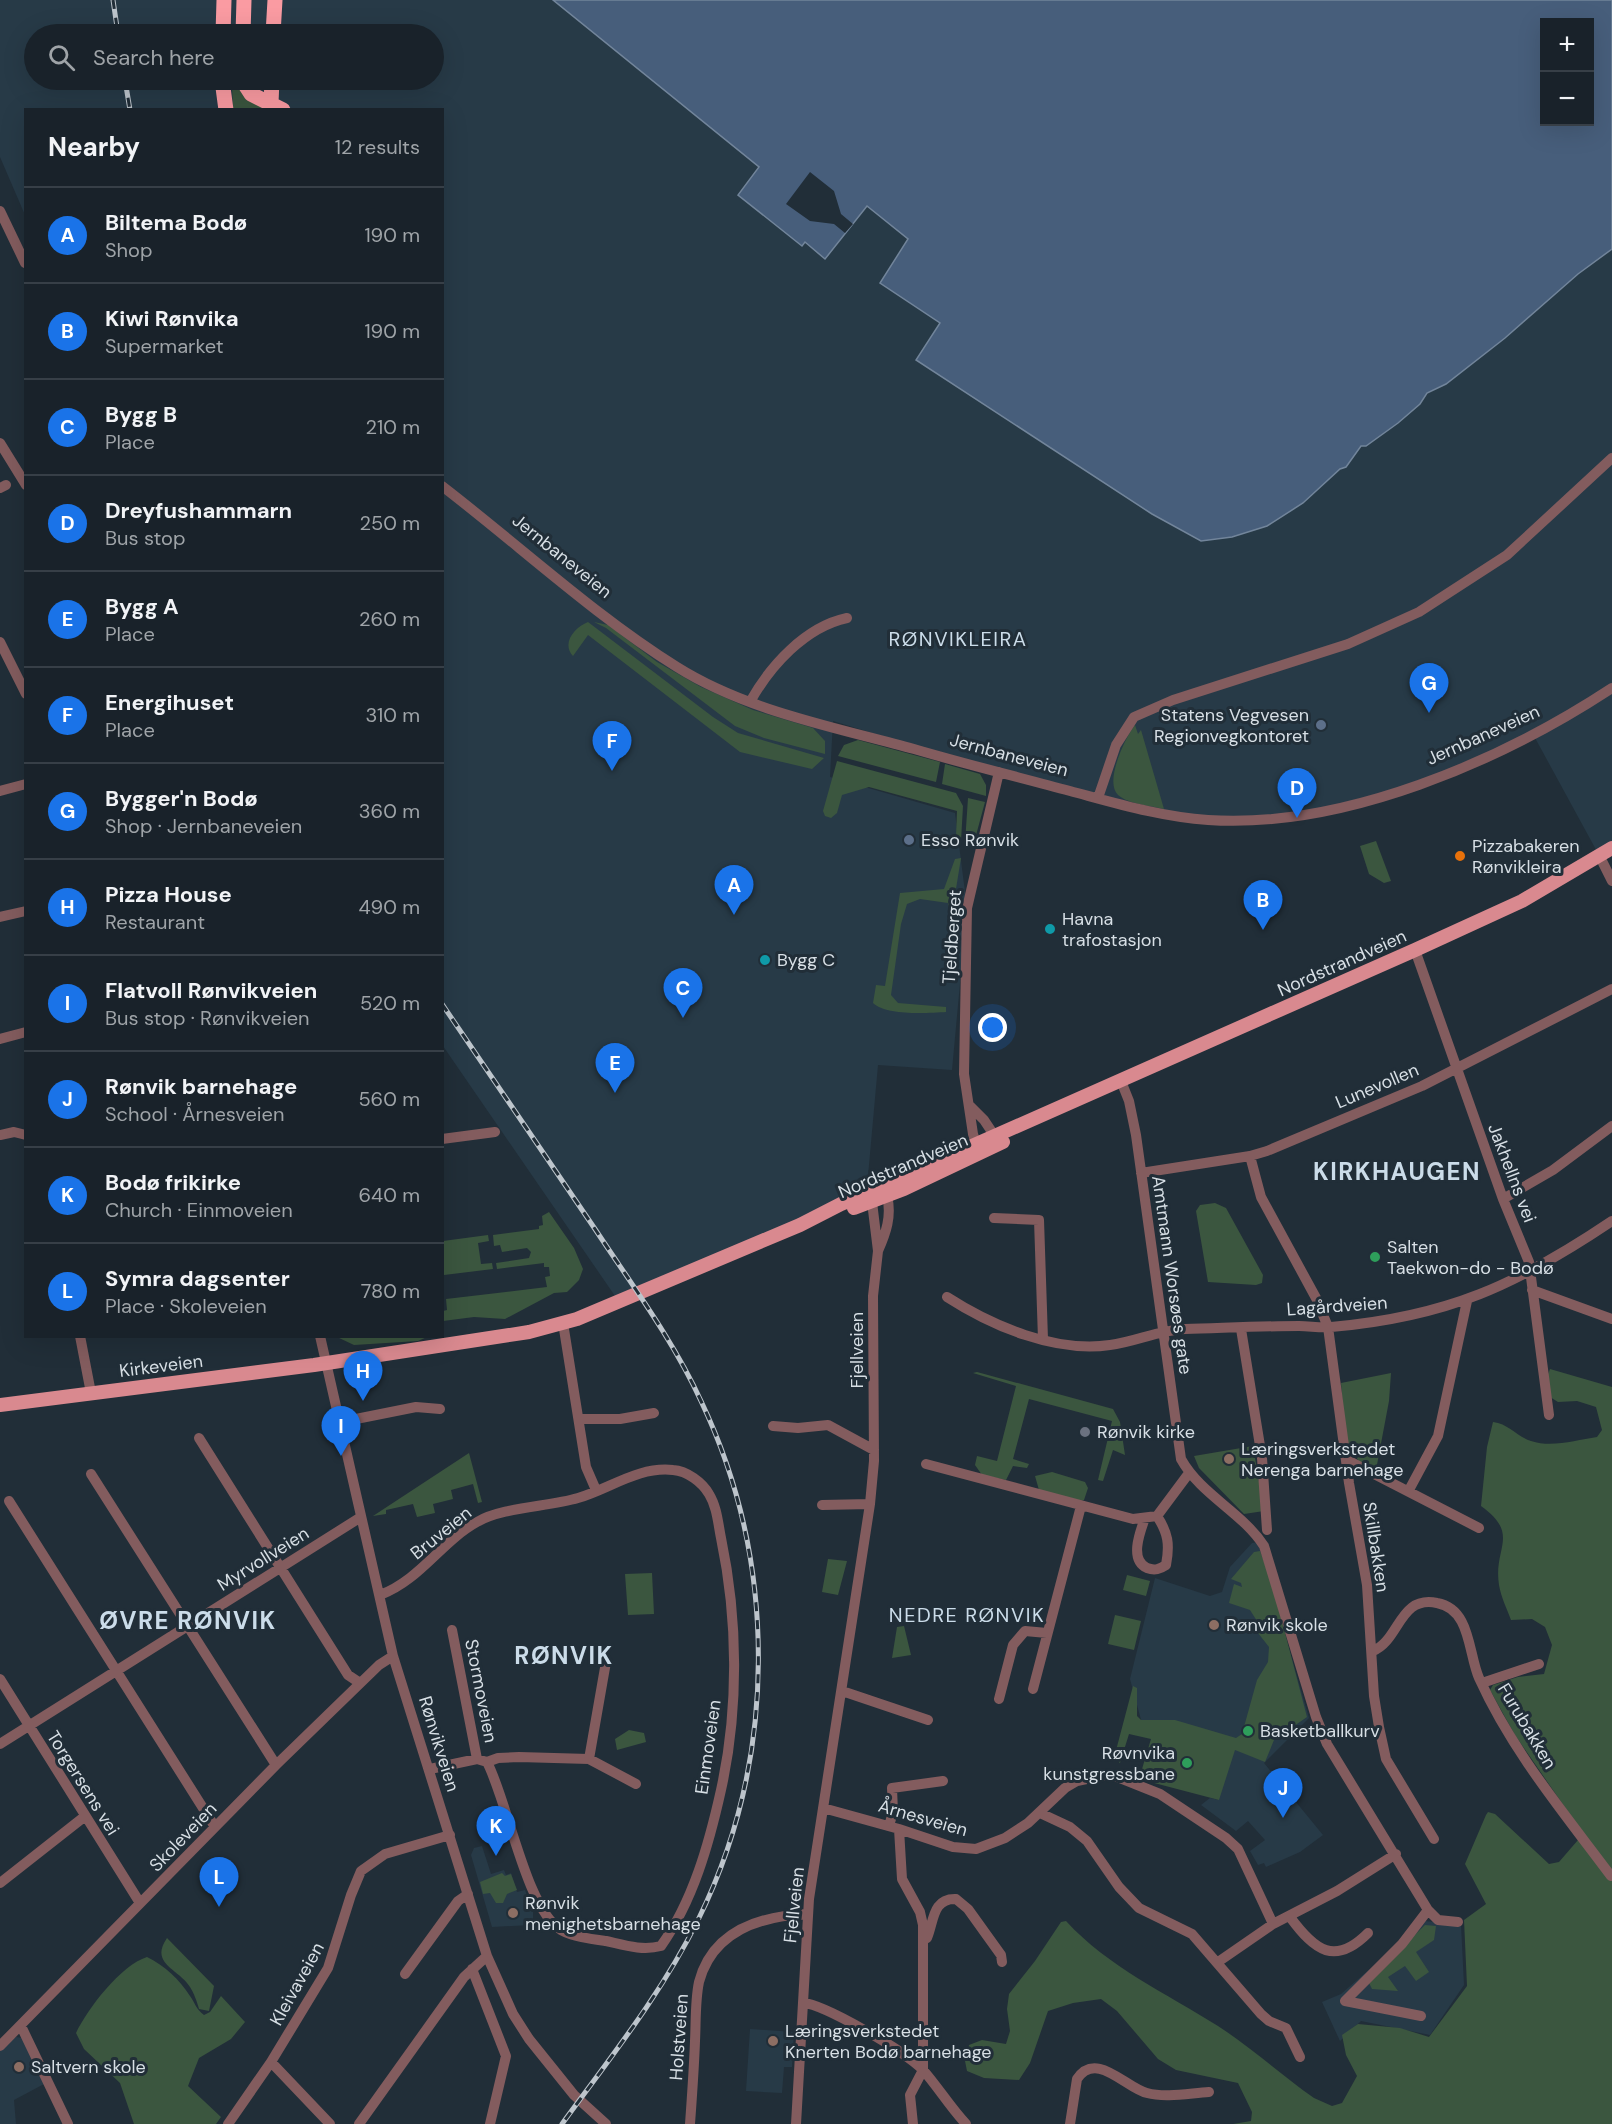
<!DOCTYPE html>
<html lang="en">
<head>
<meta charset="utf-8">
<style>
  :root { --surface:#19222a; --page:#222a32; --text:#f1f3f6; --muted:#9fa4a8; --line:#373f47; --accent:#1a73e8 }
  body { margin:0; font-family:"DM Sans",sans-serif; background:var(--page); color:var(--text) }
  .controls { position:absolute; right:18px; top:18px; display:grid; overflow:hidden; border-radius:0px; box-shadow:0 6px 24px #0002 }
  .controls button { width:54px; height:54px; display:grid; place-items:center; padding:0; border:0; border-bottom:2px solid var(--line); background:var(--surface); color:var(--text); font:30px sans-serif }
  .you { position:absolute; left:993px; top:1028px; width:21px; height:21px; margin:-15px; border:4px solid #fff; border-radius:50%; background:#1a73e8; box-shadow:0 0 0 9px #1a73e833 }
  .badge { display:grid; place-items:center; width:39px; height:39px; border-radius:50%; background:var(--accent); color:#fff; font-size:20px; font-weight:700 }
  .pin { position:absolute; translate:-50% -50px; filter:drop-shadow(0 2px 3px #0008) }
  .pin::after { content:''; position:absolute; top:32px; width:21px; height:18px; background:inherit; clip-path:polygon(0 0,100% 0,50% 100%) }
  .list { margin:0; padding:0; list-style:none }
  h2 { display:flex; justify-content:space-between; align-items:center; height:78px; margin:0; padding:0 24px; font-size:26px }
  h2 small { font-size:20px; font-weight:400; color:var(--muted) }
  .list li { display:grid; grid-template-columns:39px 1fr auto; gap:18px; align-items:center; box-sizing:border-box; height:96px; padding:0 24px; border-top:2px solid var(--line) }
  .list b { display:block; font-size:22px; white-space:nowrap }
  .list p { margin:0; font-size:20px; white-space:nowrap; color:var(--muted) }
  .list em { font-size:20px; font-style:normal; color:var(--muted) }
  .icon { flex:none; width:33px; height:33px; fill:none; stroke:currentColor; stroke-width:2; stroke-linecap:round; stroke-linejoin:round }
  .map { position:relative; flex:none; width:1612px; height:2124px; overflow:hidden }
  .search { position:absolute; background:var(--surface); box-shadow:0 6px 24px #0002; left:24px; top:24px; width:420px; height:66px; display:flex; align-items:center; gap:15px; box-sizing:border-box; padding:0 21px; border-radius:33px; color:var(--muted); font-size:22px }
  .panel { position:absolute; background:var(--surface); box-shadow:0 6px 24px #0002; left:24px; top:108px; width:420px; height:1230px; border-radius:0px }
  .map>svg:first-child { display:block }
  .built { fill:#273a47; fill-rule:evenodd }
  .green { fill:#3b563f }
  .water { fill:#475e7b; stroke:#72859b; stroke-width:1.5; fill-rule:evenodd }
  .pier { fill:#212e38 }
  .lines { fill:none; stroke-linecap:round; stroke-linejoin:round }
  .minor { stroke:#835c5e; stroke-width:10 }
  .major { stroke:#d9898f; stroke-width:14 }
  .highway { stroke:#fa9ba2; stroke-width:15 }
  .rail-casing { stroke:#bdc5cc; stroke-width:5 }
  .rail { stroke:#212e38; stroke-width:3; stroke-dasharray:9; stroke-linecap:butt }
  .service-dot { fill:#5c6f8a; stroke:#212e38; stroke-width:2 }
  .food-dot { fill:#e8710a; stroke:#212e38; stroke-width:2 }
  .culture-dot { fill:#0f9aa8; stroke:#212e38; stroke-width:2 }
  .leisure-dot { fill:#2e9e5b; stroke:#212e38; stroke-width:2 }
  .worship-dot { fill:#6b7280; stroke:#212e38; stroke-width:2 }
  .education-dot { fill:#8d6e63; stroke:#212e38; stroke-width:2 }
  .labels { text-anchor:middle; stroke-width:6; stroke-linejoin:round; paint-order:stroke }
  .street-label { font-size:18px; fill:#d7dfe5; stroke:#212e38 }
  .poi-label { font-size:18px; fill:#d7dfe5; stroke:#212e38; text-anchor:start }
  .neighbourhood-label { font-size:20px; letter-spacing:1.5px; fill:#cbdce9; stroke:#212e38 }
  .district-label { font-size:24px; font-weight:bold; letter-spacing:1.5px; fill:#cbdce9; stroke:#212e38 }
</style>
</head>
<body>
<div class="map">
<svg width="1612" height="2124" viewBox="0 0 1612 2124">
  <rect width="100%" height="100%" fill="#212e38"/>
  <path class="built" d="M0,0H553L759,167L738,195L802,245L805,242L825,258L867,206L908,239L880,283L940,323L916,360L1200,541L1232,537L1303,503L1340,469L1346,466L1361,446H1366L1396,424L1420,404L1427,393L1446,384L1505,338L1578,274L1612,249V848L1600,857L1534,736L1429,780L1287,818L1209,820L999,772L833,721L830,777L955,813L967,908L952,1070L878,1065L867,1187L819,1212L615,1296L443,1046L442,110H26L25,215L0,157ZM34,34H434V80H34Z
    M1258,1542L1309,1718L1264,1763L1323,1835L1300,1852L1266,1867L1264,1863L1258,1865L1250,1851L1265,1840L1248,1821L1236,1831L1201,1805L1210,1798L1219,1800L1143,1727L1130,1679L1155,1578L1210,1596L1222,1592L1230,1567L1252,1543Z
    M482,1846L491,1874L504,1870L506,1875L511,1873L517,1892L525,1890L533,1912V1921L530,1925L492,1927L471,1855L474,1848Z
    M1425,1921L1461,1925L1464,1985L1430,2035L1361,2021L1340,2041L1322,2002L1341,1994Z
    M750,2029L794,2032L792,2067H784L782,2093L746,2091Z
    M16,2037L23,2038L44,2084L14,2100L16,2124H0V2050Z"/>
  <path class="green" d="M229,80H236L244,97L269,109H233L232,86Z
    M588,622L713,717L738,733L824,758L812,769L740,752L588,635L573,656C561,643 575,627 588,622Z
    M594,622L608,625L657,662L701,687L753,710L813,728L825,741V754L764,738L735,726L606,628Z
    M1135,725L1138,734L1141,730L1164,809C1152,806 1128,804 1118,795C1104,782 1125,738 1135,725Z
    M858,740L940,762L936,782L838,756L844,745Z
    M837,761L956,793L963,806L961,841L956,836L957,811L869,787L842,795L837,813L831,818L825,816L823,811Z
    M945,764L980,774L986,785V796L942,784Z
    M968,798L985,802L975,839L965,843Z
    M1376,841L1391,881L1384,883L1369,874L1360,846Z
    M961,858L954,901L958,922L950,921L948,903L920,899L907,904L901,924L891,995L898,1003L946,1007V1012C927,1013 887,1016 873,1003L876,985L885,986L900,893L944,889L955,859Z
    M1215,1203L1226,1208L1263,1275L1262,1283L1256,1285L1208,1282L1196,1211L1200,1205Z
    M549,1212L574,1248L583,1269L579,1280L567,1292L554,1293L505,1319L474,1317L443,1321V1311L447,1310L446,1299L547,1287L545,1277L550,1276L549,1267H544V1263L497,1269L496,1263L529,1258L531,1252L527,1248L502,1252L500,1245L494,1246L493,1235L539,1229V1226L543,1225L542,1216Z
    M488,1235L489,1241L478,1243L481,1264L492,1263L493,1269L444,1275L443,1241Z
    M337,1337H427L418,1341L354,1345Z
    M1550,1369L1612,1387V2124H1233L1251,2121L1252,2112L1238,2083L1176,2070L1158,2059L1117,2011L1101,1999L1073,2003L1048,2011L1030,2063L1019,2080L984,2078L967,2071L965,2061L969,2045L982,2040L1006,2044L1010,2031L1007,2009L1009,1994L1035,1961L1061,1922L1066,1921C1108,1967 1166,1993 1218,2026C1252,2048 1281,2075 1314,2098L1332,2106L1342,2103L1357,2076L1346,2055L1342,2035L1358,2024L1400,2028L1429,2037L1467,1986L1464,1920L1486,1904L1465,1864L1486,1815L1488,1812L1495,1814L1549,1864L1559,1862L1578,1840L1573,1819L1515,1735L1490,1690L1493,1685L1518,1677L1544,1674L1552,1645L1545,1627L1532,1619L1511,1620C1507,1609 1501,1597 1499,1585C1493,1547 1521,1535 1481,1506L1487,1447L1493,1422C1509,1424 1516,1436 1531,1441C1552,1448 1576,1440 1597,1437L1602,1430L1596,1407L1577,1401L1558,1402L1550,1397L1547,1377Z
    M977,1372L1113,1409L1120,1422L1125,1455L1113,1450L1103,1481L1098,1480L1112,1421L1029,1399L1013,1459L1029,1464L1027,1468L1013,1466L1006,1480L982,1475L975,1465L977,1456L997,1461L1016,1386L973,1373Z
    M1391,1373L1389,1401L1376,1470L1359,1462L1352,1449L1346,1450L1341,1383Z
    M1253,1446L1264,1511L1244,1514L1199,1468L1194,1456Z
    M469,1453L482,1502L478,1503L473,1484L451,1490L453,1499L433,1504L435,1513L417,1517L413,1504L386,1510V1514L373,1516Z
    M1052,1472L1085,1482L1088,1488L1084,1500L1081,1501L1039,1490L1035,1476Z
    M1260,1551L1272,1583L1307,1717L1274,1740L1265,1762L1235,1750L1219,1800L1139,1779L1151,1739L1129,1734L1120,1763L1114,1758L1133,1686L1137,1688V1716L1141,1720H1175L1236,1738L1242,1734L1257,1680L1268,1662L1269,1647L1258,1633L1265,1628V1623L1257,1621L1250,1610L1229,1603L1234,1584L1242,1587L1241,1583L1231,1579L1254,1552Z
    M828,1559L847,1561L838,1595L822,1592Z
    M652,1573L654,1614L628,1615L625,1574Z
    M1127,1575L1150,1581L1146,1596L1123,1590Z
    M1115,1615L1141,1621L1134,1650L1108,1644Z
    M904,1626L911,1655L892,1658L897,1627Z
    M629,1730L644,1733L646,1742L617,1750L615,1739Z
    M502,1873L505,1876L511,1874L517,1890L507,1894L503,1903H496L490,1893L483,1894L480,1882Z
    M1425,1925L1436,1926L1434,1940L1416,1952L1429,1972L1416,1981L1405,1966L1388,1977L1398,1991L1372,1989L1368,1981Z
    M167,1938L214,1986L209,2011L199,2009C197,2002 194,1993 190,1987C179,1969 149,1964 167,1938Z
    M147,1957C165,1966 179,1979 190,1996C195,2003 196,2009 204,2015L210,2012L221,1996L245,2022L231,2039L199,2058L188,2086L221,2117L216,2124H134L120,2083L84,2049L76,2033C88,2008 121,1965 147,1957Z"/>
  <path class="water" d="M553,0H1612V249L1578,274L1505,338L1446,384L1427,393L1420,404L1398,423L1366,446H1361L1346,467L1340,469L1303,503L1267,526L1232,537L1201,541L1152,514L916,360L940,323L880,283L908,239L867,206L825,259L805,242L802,246L738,195L759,167ZM1544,22H1590V122H1544Z"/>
  <path class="pier" d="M810,172L834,191L841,214L853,224L845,233L834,224L810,221L786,204Z"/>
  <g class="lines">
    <path class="minor" d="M0,211L25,263
      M0,443L26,485
      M442,486C520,546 594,615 677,667C747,711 835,727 914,749C965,764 1018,777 1070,791C1115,803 1161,817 1208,820C1344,829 1501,761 1612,688
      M0,488L6,485
      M0,642L26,694
      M750,702C770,666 805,627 847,618
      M0,791L26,784
      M1098,798L1116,745L1134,717L1173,700L1348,644L1419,612L1507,555L1612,458
      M1600,857L1612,881
      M0,917L26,911
      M1415,950L1503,1199L1529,1262L1549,1415
      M0,1039L26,1032
      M1121,1081L1129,1101L1136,1135L1181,1459C1201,1495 1242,1512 1264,1546L1316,1717L1327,1744L1428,1910L1438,1920L1458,1922
      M970,1106L984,1120L998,1141
      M0,1135L14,1132L26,1135
      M442,1139L495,1132
      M978,1150L973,1134L964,1074L967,908L999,772
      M1250,1156L1261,1197L1316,1298L1328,1327L1349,1483L1367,1585L1374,1696L1379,1727L1386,1759L1434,1839
      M1141,1173L1250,1156L1267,1151L1422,1086L1612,989
      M1503,1199L1553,1170L1612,1126
      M994,1218L1039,1220L1043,1339
      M1532,1290L1612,1319
      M947,1297C992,1326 1055,1353 1110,1345C1135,1342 1159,1330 1185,1329C1223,1328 1261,1326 1299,1326C1310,1326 1320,1328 1331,1327C1447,1317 1517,1285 1612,1221
      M563,1323L586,1467L596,1490
      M1241,1329L1262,1458L1267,1530
      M80,1336L91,1393
      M320,1336L393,1656L487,1956L513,2014L529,2039L574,2095L606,2124
      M579,1419H620L654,1413
      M341,1422L416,1407L440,1409
      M773,1426L798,1428L828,1425L874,1450
      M199,1438L348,1675L360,1683
      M1347,1460L1479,1528
      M926,1464L1133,1519L1157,1516L1189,1473
      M91,1474L276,1765
      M1409,1490L1438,1436L1467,1301
      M9,1501L215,1827
      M822,1505L870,1504
      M1145,1518C1140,1532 1129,1560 1147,1568C1155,1571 1160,1569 1166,1565C1170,1544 1168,1533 1157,1516
      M380,1595C420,1580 441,1542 477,1522C503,1507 548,1507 578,1498C609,1489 639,1466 673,1470C687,1471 702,1482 709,1494C717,1507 718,1523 721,1538C738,1619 739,1709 721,1790C709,1844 693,1901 661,1946C642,1951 624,1945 606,1941C591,1939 574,1937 561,1930C526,1909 508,1802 487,1762L477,1759L430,1769
      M452,1630L477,1759
      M1373,1651C1400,1640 1399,1595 1437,1603C1471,1609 1468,1653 1479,1678C1512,1751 1564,1813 1611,1876
      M0,1679L140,1903
      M1482,1683L1539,1664
      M1033,1689L1081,1506
      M842,1691L928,1720
      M999,1699L1013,1645L1025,1631L1047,1633
      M0,1744L361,1517
      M589,1759L606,1662
      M487,1762L498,1758L519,1757L589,1759L636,1784
      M823,1808L899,1829L953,1847L976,1849L1005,1838L1028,1823L1065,1788L1077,1781L1110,1774L1160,1794L1226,1838L1238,1849L1273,1924
      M1040,1813L1070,1827L1087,1841L1119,1887L1139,1908L1192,1934L1261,2014L1269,2021L1286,2028L1300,2057
      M889,1826L893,1812L892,1788L943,1781
      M899,1829L902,1879L920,1912L923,1925V2070L910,2095L913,2124
      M0,1883L84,1817
      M1290,1917C1315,1951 1335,1966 1368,1933
      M927,1938C934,1922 932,1898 956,1899L968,1909L1001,1955L1002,1962
      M1218,1962L1273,1924L1337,1891L1396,1854
      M472,1969L506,2056L490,2124
      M405,1974L458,1901L468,1894
      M803,2003C824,2004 908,2053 923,2070C938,2087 950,2107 966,2124
      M1421,2016L1345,2001L1402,1944L1428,1910
      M21,2026L68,2124
      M0,2046L276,1765L379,1665L393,1656
      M271,2062L330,2124
      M228,2124L271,2062L328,1968L351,1895L361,1871L385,1854L450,1835
      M359,2124L464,1977L487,1956
      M690,2124C692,2096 694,2069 695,2041C696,2022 695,2001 699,1982C713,1930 761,1916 807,1914
      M796,2124L809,1899L870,1504L874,1461L873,1296L878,1251L872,1202L876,1190L887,1196C892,1216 886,1233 878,1251
      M1070,2124L1077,2079C1096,2050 1126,2088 1147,2093C1166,2098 1190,2093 1209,2092"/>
    <path class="major" d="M854,1208L904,1189L1003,1142
      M0,1405L314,1365L529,1332L577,1319L800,1225L841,1204L1415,950L1522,901L1612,848"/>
    <path class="highway" d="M223,34L224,0
      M243,34L244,0
      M273,34L275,0
      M222,80L226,110
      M242,80L251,94L283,110
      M271,103L272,80"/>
    <g class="rail-casing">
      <path id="rail" d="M113,0L118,34
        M125,80L130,110
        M442,1004C493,1079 544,1154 595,1229C632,1285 673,1340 701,1401C778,1563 778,1758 698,1920C662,1993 610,2058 562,2124"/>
    </g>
    <use href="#rail" class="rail"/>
  </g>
  <g class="service-dot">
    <circle cx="1321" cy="725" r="6"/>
    <circle cx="909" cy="840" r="6"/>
  </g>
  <circle class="food-dot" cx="1460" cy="856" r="6"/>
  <g class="culture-dot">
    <circle cx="1050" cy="929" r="6"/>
    <circle cx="765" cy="960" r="6"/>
  </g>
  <g class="leisure-dot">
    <circle cx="1375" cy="1257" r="6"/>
    <circle cx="1248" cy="1731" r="6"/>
    <circle cx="1187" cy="1763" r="6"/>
  </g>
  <circle class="worship-dot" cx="1085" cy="1432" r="6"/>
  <g class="education-dot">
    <circle cx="1229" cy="1459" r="6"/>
    <circle cx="1214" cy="1625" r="6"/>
    <circle cx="513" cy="1913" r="6"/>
    <circle cx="773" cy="2041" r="6"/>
    <circle cx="19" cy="2067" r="6"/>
  </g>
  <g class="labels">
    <g class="street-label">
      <text transform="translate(562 556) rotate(39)" y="6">Jernbaneveien</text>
      <text transform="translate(1483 735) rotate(-24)" y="6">Jernbaneveien</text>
      <text transform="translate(1009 755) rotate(15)" y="6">Jernbaneveien</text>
      <text transform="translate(952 937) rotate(-86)" y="6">Tjeldberget</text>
      <text transform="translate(1342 963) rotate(-24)" y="6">Nordstrandveien</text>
      <text transform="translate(1377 1086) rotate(-23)" y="6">Lunevollen</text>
      <text transform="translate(903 1166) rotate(-23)" y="6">Nordstrandveien</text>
      <text transform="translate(1512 1173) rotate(69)" y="6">Jakhellns vei</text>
      <text transform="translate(1172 1275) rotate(82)" y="6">Amtmann Worsøes gate</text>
      <text transform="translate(1337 1306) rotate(-4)" y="6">Lagårdveien</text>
      <text transform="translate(857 1350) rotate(-90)" y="6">Fjellveien</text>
      <text transform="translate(161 1366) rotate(-7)" y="6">Kirkeveien</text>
      <text transform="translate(441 1533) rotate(-39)" y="6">Bruveien</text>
      <text transform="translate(1376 1547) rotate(81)" y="6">Skillbakken</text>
      <text transform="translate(263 1559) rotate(-32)" y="6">Myrvollveien</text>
      <text transform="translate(481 1691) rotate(79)" y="6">Stormoveien</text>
      <text transform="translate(1527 1726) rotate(59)" y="6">Furubakken</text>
      <text transform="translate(439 1744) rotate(73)" y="6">Rønvikveien</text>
      <text transform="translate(708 1747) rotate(-82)" y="6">Einmoveien</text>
      <text transform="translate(83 1783) rotate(58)" y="6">Torgersens vei</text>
      <text transform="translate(923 1818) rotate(16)" y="6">Årnesveien</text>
      <text transform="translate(183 1837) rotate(-46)" y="6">Skoleveien</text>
      <text transform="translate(794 1905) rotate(-84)" y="6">Fjellveien</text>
      <text transform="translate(297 1984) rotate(-61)" y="6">Kleivaveien</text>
      <text transform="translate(679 2037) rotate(-86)" y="6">Holstveien</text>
    </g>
    <g class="poi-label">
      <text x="1309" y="721" text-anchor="end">Statens Vegvesen<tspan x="1309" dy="21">Regionvegkontoret</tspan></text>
      <text x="921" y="846">Esso Rønvik</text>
      <text x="1472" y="852">Pizzabakeren<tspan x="1472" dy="21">Rønvikleira</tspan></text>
      <text x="1062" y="925">Havna<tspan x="1062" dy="21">trafostasjon</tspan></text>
      <text x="777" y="966">Bygg C</text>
      <text x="1387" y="1253">Salten<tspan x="1387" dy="21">Taekwon-do - Bodø</tspan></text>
      <text x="1097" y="1438">Rønvik kirke</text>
      <text x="1241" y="1455">Læringsverkstedet<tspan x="1241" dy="21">Nerenga barnehage</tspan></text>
      <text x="1226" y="1631">Rønvik skole</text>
      <text x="1260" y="1737">Basketballkurv</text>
      <text x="1175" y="1759" text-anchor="end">Røvnvika<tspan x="1175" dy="21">kunstgressbane</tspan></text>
      <text x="525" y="1909">Rønvik<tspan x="525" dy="21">menighetsbarnehage</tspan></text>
      <text x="785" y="2037">Læringsverkstedet<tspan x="785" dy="21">Knerten Bodø barnehage</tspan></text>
      <text x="31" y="2073">Saltvern skole</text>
    </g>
    <g class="neighbourhood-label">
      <text x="958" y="646">RØNVIKLEIRA</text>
      <text x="967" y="1622">NEDRE RØNVIK</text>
    </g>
    <g class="district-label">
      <text x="1397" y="1180">KIRKHAUGEN</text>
      <text x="188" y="1629">ØVRE RØNVIK</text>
      <text x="564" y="1664">RØNVIK</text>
    </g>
  </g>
</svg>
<div class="controls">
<button>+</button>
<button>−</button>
</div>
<div class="you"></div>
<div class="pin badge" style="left:734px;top:915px">A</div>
<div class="pin badge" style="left:1263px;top:930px">B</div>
<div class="pin badge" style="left:683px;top:1018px">C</div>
<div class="pin badge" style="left:1297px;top:818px">D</div>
<div class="pin badge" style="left:615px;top:1093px">E</div>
<div class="pin badge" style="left:612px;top:771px">F</div>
<div class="pin badge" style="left:1429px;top:713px">G</div>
<div class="pin badge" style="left:363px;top:1401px">H</div>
<div class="pin badge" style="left:341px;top:1456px">I</div>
<div class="pin badge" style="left:1283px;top:1818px">J</div>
<div class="pin badge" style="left:496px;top:1856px">K</div>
<div class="pin badge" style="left:219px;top:1907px">L</div>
<div class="search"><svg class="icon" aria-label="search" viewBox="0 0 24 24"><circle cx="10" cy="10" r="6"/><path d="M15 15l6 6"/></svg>Search here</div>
<section class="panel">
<h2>Nearby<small>12 results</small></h2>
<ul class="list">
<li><span class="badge">A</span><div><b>Biltema Bodø</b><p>Shop</p></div><em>190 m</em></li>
<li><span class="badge">B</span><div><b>Kiwi Rønvika</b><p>Supermarket</p></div><em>190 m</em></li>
<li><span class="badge">C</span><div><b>Bygg B</b><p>Place</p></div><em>210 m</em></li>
<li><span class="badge">D</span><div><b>Dreyfushammarn</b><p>Bus stop</p></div><em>250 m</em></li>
<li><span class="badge">E</span><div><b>Bygg A</b><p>Place</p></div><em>260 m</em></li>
<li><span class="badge">F</span><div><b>Energihuset</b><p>Place</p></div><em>310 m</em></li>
<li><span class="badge">G</span><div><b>Bygger'n Bodø</b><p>Shop · Jernbaneveien</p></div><em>360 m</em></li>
<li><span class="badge">H</span><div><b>Pizza House</b><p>Restaurant</p></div><em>490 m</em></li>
<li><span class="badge">I</span><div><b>Flatvoll Rønvikveien</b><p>Bus stop · Rønvikveien</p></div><em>520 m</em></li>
<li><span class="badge">J</span><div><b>Rønvik barnehage</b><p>School · Årnesveien</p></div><em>560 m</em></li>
<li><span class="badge">K</span><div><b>Bodø frikirke</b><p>Church · Einmoveien</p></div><em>640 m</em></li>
<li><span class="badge">L</span><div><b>Symra dagsenter</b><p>Place · Skoleveien</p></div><em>780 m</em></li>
</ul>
</section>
</div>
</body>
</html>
